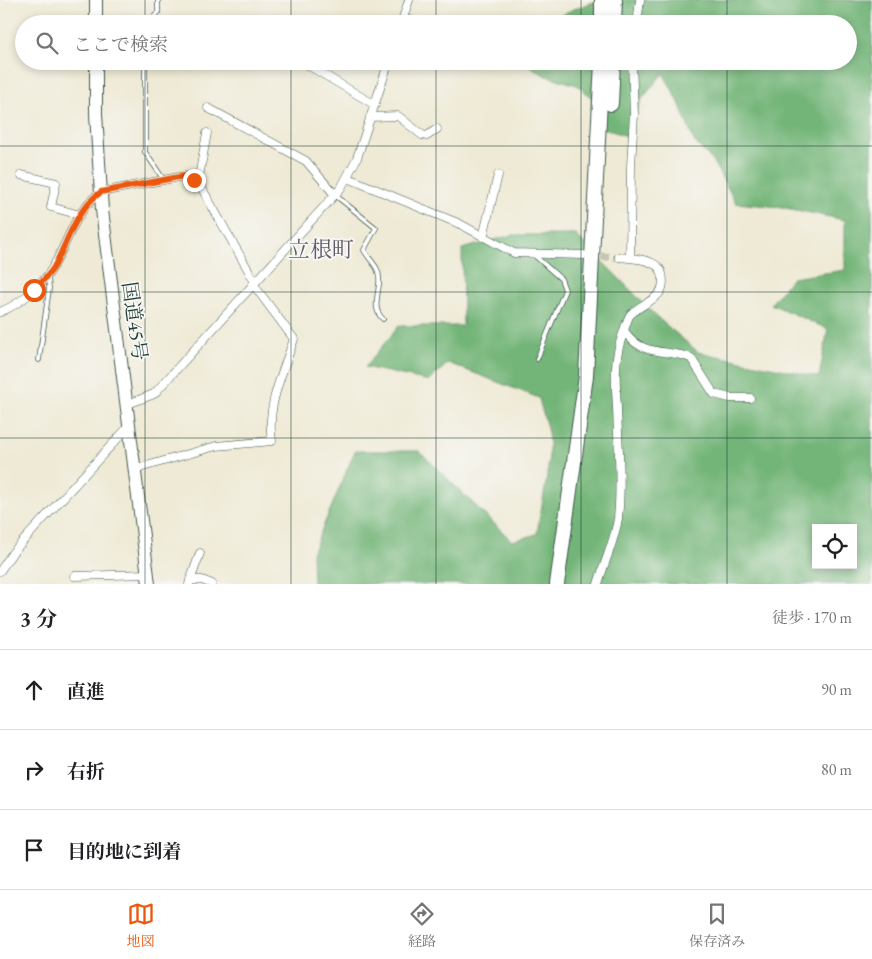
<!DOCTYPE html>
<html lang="ja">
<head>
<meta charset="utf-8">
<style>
  :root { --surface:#fff; --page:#f2f2f2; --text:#202124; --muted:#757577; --line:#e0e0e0; --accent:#ea580c }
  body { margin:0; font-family:"EB Garamond","Noto Serif JP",serif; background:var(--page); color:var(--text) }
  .controls { position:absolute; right:15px; bottom:15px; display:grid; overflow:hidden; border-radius:0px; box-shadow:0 2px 8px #0003 }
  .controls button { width:45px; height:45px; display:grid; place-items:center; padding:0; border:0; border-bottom:1px solid var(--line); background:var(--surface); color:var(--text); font:25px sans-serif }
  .stop { position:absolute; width:15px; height:15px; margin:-11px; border:4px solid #ea580c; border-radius:50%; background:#fff }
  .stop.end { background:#ea580c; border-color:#fff; box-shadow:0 1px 5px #0008 }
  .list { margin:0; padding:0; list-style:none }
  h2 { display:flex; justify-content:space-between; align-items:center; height:65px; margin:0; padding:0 20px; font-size:21px }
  h2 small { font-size:16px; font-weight:400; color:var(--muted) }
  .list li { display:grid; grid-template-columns:32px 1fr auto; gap:15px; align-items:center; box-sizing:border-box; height:80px; padding:0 20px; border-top:1px solid var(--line) }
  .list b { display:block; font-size:19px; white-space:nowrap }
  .list em { font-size:16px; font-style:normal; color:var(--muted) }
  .icon { flex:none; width:28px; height:28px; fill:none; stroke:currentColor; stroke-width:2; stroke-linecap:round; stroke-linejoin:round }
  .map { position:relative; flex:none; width:872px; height:584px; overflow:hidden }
  .search { position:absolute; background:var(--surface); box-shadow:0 2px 8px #0003; left:15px; right:15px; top:15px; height:55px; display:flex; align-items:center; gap:12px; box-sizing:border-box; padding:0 18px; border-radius:28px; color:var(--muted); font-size:19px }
  .sheet { height:305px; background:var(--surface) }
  nav { display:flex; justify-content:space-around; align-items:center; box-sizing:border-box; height:70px; border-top:1px solid var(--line); background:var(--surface); font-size:14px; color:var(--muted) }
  nav a { display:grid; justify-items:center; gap:2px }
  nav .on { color:var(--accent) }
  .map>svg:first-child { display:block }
  .forest { fill:#73b578; stroke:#497956; fill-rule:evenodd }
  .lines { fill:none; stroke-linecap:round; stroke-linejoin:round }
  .minor-tunnel { stroke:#c5c7b5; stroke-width:8; stroke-dasharray:8 4; stroke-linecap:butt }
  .service-casing { stroke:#3e574c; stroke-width:5.5 }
  .minor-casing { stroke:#3e574c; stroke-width:9 }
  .trunk-casing { stroke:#3e574c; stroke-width:14 }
  .motorway-casing { stroke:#3e574c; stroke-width:16 }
  .service { stroke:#fff; stroke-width:4 }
  .minor { stroke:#fff; stroke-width:8 }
  .trunk { stroke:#fff; stroke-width:12 }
  .motorway { stroke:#fff; stroke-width:14 }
  .route { stroke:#ea580c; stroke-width:6 }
  .grid { fill:none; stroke:#1f3d34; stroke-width:1; stroke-opacity:0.55 }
  .labels { text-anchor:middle; stroke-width:4; stroke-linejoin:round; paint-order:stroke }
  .street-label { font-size:20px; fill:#1f3d34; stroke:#f6f6f2 }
  .quarter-label { font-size:22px; fill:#605c6a; stroke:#f6f6f2 }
</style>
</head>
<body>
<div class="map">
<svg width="872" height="584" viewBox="0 0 872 584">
  <rect width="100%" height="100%" fill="#f6f6f2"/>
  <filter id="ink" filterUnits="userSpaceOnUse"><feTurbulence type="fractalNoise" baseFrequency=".02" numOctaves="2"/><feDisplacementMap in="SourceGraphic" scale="10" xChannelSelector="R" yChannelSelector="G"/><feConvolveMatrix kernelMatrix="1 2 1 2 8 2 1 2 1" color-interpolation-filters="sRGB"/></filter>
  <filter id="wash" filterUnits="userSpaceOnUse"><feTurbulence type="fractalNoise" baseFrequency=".0096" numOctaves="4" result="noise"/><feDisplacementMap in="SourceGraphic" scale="20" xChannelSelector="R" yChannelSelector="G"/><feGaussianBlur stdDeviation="1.12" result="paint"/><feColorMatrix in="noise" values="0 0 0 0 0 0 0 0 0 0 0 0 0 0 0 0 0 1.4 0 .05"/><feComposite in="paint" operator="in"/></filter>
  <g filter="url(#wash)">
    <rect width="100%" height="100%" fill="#efead5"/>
    <path class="forest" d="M600,0H872V584H313L312,553L355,451H419L512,541L537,534C541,504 550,475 549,444C549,429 542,413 539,398L448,363L429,381L365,367L399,326H463L462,249L512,235H576L658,318L698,352L819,377L828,329L771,304L792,278L845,270V220L781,207L736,203L712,160L694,141L678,100L663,73L642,99L627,136L602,128L592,114V98L577,85L544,75L523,61H848V24H547L571,10ZM816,528H853V565H816Z"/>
  </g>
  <g filter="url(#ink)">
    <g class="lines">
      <path class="minor-tunnel" d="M589,256L619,257"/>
      <g class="service-casing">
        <path id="service" d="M146,24L158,13V0
          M145,61V152L164,180
          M335,195L376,228L364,250C367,256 374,263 377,269C385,285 368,306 383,319
          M534,255L561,279L565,290L537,359
          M39,360L49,289L48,277"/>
      </g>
      <g class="minor-casing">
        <path id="minor" d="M403,18L421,24
          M401,24L409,0
          M637,24L640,0
          M301,61L375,105
          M208,108L306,161L335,195
          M370,117L398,116L422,135L427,136L437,129
          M21,175L56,183L51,207L80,215
          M348,178L460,224L514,253L583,255
          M198,182L207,133
          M483,237L498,175
          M630,258L631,166L634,114L632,61
          M0,312C20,304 42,286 53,267C68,242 75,210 101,192L184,176L195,180L200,185L255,282
          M625,332C644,358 666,348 691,358L714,394L730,398H750
          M128,404L154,394L341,188L357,158L389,61
          M136,469L216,446L272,441C266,406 283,372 294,339L253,284
          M0,571L13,552L130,425
          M74,576L149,574
          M190,580H202L212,584
          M189,584L200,553
          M598,584C604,563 615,540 618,518C622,482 618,444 617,408C616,388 614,366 619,347C620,342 628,317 630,315C644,300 668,300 662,274C659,259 632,258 619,257"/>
      </g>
      <g class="trunk-casing">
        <path id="trunk" d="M96,24V0
          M96,61V114L102,210L149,584"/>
      </g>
      <g class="motorway-casing">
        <path id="motorway" d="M602,24V0
          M614,24L615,0
          M611,104L613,61
          M557,584L586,376L602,61"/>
      </g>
      <use href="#service" class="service"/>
      <use href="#minor" class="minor"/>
      <use href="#trunk" class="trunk"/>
      <use href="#motorway" class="motorway"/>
    </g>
  </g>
  <g class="lines" filter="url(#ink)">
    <path class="route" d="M34,290C41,283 49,275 54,267C68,241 76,209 101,192L184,176L194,180"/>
  </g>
  <path class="grid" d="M145,0V24M291,0V24M436,0V24M581,0V24M727,0V24M145,61V584M291,61V584M436,61V584M581,61V584M727,61V584M0,146H872M0,292H872M0,438H872"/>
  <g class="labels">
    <g class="street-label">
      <text transform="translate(135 321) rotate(82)" y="7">国道45号</text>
    </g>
    <g class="quarter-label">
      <text x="321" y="257">立根町</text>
    </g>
  </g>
</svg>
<div class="controls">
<button><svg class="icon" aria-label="locate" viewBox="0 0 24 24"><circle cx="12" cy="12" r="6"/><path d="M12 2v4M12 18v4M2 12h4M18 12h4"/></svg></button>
</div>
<div class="stop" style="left:34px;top:290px"></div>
<div class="stop end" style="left:194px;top:180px"></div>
<div class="search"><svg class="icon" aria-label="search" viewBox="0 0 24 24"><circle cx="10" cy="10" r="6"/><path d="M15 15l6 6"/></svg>ここで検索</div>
</div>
<section class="sheet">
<h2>3 分<small>徒歩 · 170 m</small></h2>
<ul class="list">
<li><svg class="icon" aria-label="ahead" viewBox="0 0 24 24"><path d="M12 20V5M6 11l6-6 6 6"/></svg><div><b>直進</b></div><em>90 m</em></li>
<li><svg class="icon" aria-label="right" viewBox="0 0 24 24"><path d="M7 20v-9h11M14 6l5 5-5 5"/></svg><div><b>右折</b></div><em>80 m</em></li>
<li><svg class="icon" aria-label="arrive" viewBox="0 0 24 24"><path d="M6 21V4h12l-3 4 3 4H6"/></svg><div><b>目的地に到着</b></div></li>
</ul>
</section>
<nav>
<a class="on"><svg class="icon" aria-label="map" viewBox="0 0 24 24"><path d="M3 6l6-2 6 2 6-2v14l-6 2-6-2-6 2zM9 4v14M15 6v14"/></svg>地図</a>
<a><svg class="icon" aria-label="directions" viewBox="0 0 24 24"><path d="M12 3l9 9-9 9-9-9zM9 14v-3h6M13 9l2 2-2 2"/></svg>経路</a>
<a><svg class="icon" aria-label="saved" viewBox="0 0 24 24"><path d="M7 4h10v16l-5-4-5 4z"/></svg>保存済み</a>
</nav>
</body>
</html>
